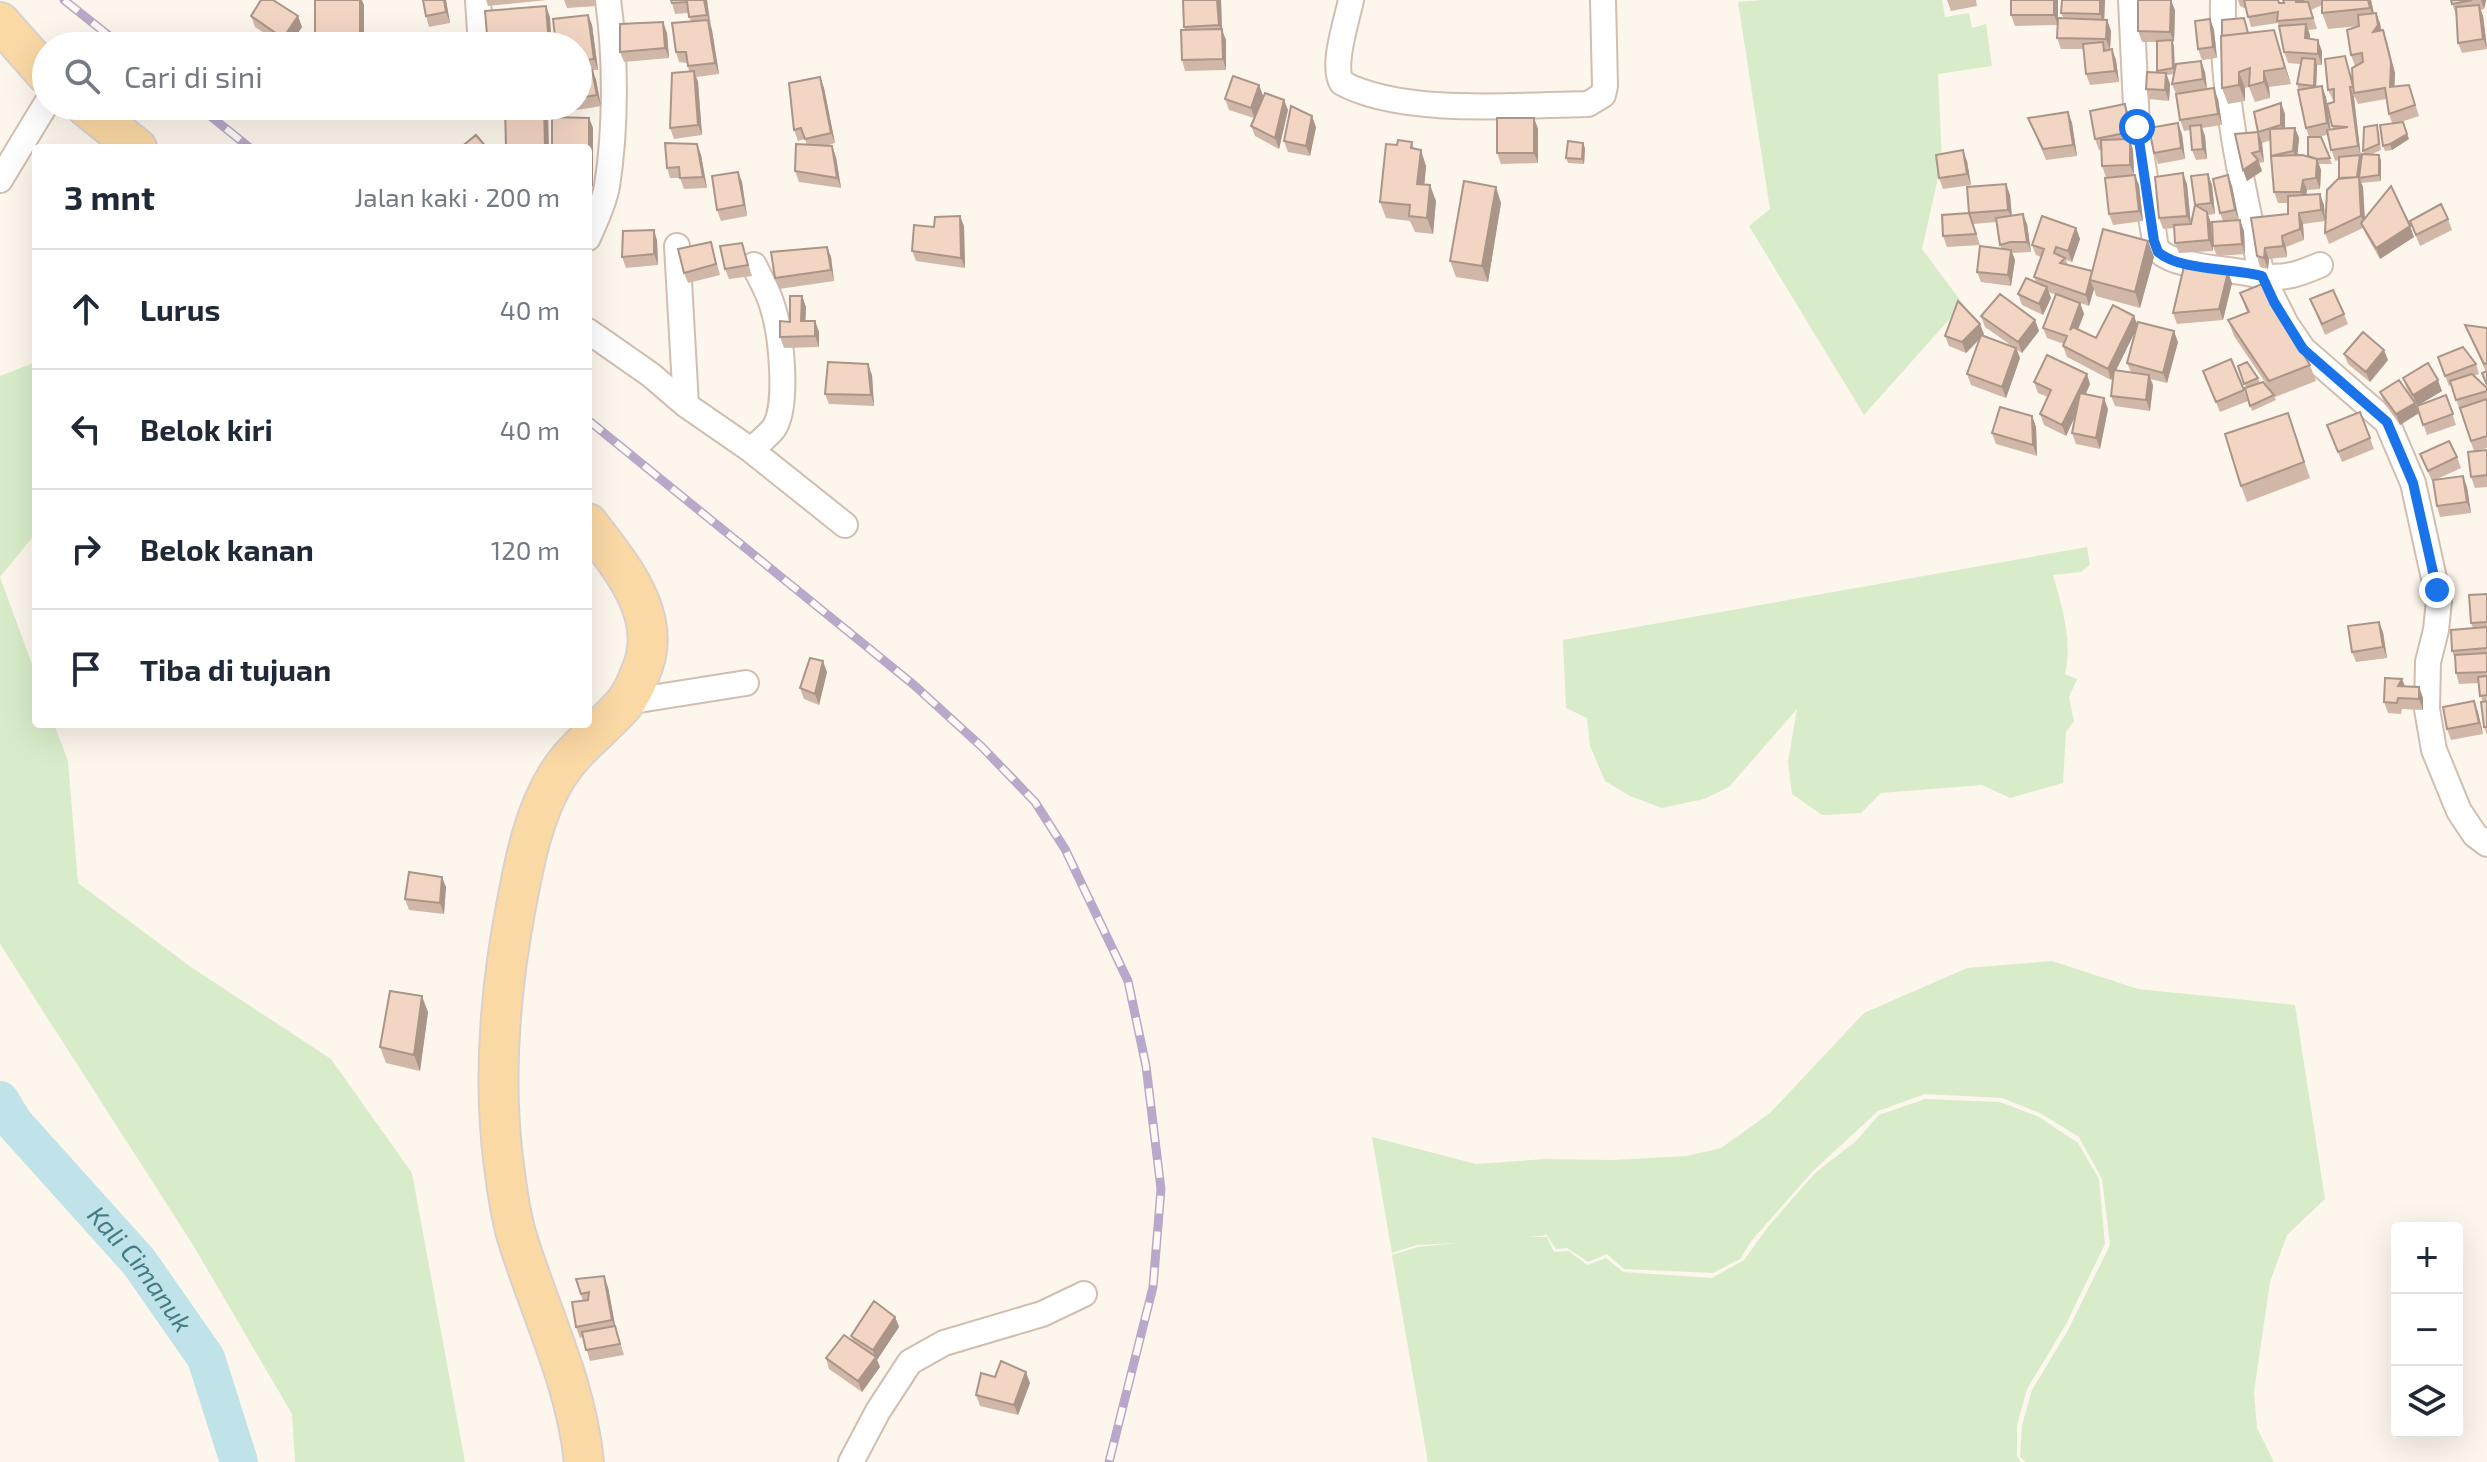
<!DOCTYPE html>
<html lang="id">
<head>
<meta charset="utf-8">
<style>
  :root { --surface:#fff; --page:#f2f2f3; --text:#1f2937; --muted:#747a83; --line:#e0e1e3 }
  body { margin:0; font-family:"Exo 2",sans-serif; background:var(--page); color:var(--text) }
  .controls { position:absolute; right:24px; bottom:24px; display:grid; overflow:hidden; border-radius:8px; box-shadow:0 8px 32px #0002 }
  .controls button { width:72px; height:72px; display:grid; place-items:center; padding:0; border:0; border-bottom:2px solid var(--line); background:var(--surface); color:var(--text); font:40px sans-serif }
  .stop { position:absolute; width:24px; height:24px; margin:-18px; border:6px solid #1a73e8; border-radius:50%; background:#fff }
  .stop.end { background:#1a73e8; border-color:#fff; box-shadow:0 2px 8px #0008 }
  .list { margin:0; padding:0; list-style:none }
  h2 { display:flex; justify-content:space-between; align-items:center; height:104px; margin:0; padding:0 32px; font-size:34px }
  h2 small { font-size:26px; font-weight:400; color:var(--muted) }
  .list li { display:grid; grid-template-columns:52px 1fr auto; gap:24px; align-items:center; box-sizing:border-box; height:120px; padding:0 32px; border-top:2px solid var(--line) }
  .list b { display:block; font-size:30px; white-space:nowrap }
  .list em { font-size:26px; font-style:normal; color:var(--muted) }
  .icon { flex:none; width:44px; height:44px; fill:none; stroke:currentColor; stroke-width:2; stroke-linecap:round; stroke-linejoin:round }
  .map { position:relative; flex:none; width:2487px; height:1462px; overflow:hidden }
  .search { position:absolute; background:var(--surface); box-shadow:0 8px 32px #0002; left:32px; top:32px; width:560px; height:88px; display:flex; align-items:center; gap:20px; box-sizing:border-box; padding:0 28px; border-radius:44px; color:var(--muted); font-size:30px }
  .panel { position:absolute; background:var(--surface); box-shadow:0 8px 32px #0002; left:32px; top:144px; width:560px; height:584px; border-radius:8px }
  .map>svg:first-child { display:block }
  .green { fill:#d8ecc9 }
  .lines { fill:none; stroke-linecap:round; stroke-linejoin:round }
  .river { stroke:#bfe3e8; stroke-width:38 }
  .minor-casing { stroke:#d1beb0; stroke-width:28 }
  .primary-casing { stroke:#dad1cd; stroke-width:42 }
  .minor { stroke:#fff; stroke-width:24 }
  .primary { stroke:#fbd9a5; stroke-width:38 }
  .rail-casing { stroke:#b9a8c9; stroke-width:9 }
  .rail { stroke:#fffaf3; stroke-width:6; stroke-dasharray:18; stroke-linecap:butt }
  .wall { fill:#d1b7a8; fill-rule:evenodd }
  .shaded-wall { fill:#aa9588 }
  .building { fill:#f3d5c3; stroke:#aa9588; stroke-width:2 }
  .route { stroke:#1a73e8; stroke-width:10 }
  .labels { text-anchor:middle; stroke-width:7; stroke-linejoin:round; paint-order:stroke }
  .water-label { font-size:26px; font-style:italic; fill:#437c86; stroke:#fffaf3 }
</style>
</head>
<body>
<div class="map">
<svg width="2487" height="1462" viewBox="0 0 2487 1462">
  <rect width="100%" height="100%" fill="#fdf6ec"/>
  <path class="green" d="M1761,0H1942L1945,17L1969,13L1972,28L1986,24L1992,66L1938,74L1942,160L1922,249L1963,304L1864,415L1749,226L1770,209L1738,2Z
    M36,362V533L0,577V376Z
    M2087,547L2090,565L2081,572L2053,575C2062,607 2073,641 2065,674L2077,679L2069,697L2074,721L2066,732L2063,783L2010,798L1982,785L1881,793L1861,813L1822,815L1792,794L1788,762L1797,709L1729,787L1704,799L1662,808L1630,796L1605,781L1590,746L1587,718L1566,708L1563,640Z
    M0,577L36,675V724H54L68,761L78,883L191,967L331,1059L412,1173L465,1462H295L292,1414L193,1245L0,944Z
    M2052,961L2138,989L2295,1005L2325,1199L2287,1235L2270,1282L2254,1392L2257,1428L2274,1462H2026L2020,1457L2022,1425L2032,1390L2067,1332L2110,1245L2102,1179L2079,1137L2040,1113L2002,1098L1925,1094L1878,1111L1813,1171L1752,1240L1740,1259L1713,1273L1624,1269L1607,1254L1588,1262L1567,1248L1556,1249L1547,1235L1529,1237H1547L1554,1252L1569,1251L1587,1265L1606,1258L1623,1272L1712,1278L1744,1260L1768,1227L1815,1173L1856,1141L1879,1115L1925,1099L2000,1102L2039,1117L2078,1143L2099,1179L2105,1244L2065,1326L2027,1389L2017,1425V1456L2021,1462H1428L1392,1255L1418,1247L1456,1243L1417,1245L1392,1253L1372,1137L1476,1164L1546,1159L1611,1160L1687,1156L1721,1148L1770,1113L1864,1013L1967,968Z"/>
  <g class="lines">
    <path class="river" id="s1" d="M0,1100L14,1123L139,1262L206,1358L239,1462"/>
    <g class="minor-casing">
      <path id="minor" d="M478,0L481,46
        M1351,0C1347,20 1331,66 1342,83C1404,116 1518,105 1588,104L1603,95L1605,86L1603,0
        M2131,0L2137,127L2156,248C2172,269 2234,268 2262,276L2286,324L2303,349L2387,422L2413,483L2439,601L2436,630L2428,662L2427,709L2434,750L2459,811L2475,835L2487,844
        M2223,0C2221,94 2242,185 2262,276C2285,279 2299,274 2320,265
        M0,180L46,104
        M588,238C595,221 604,204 607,186C616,129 616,57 608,0
        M677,246L686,405
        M588,331L651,375L686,405L751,450L845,525
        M751,450C758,443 768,436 774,428C789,405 781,331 772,305C768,291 760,278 754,265
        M626,702L746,683
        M851,1462L878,1411L910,1362L944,1343L1042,1314L1084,1294"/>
    </g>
    <g class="primary-casing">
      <path id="primary" d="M0,22L46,74
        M85,106L137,148
        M584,1462C576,1382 540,1312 517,1237C510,1214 507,1189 504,1166C492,1077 500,989 517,901C525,859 534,813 557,776C575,747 601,730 623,705C631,696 636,685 640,674C666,617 621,567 588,523"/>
    </g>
    <use href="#minor" class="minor"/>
    <use href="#primary" class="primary"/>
    <g class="rail-casing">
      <path id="rail" d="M64,0L122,46
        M198,106L250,148
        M588,420L914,685L982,747L1035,802L1065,849L1128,981L1146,1066L1161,1189L1153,1287L1109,1462"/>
    </g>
    <use href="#rail" class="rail"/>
  </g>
  <path class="wall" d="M446,0L450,23L429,27L426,16Z
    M486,0H547L488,6Z
    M564,0H596V6L567,8Z
    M707,0L719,74L696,77L698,82L702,135L674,139L670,128L689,71L687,63L679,62L676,52L691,21L688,13L675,14L672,3Z
    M1221,0L1222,30L1226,40V70L1185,71L1182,60L1185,30L1184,27Z
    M1947,0H1976L1977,6L1951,11Z
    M2011,0H2058V18L2064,19L2061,13L2105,0L2104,20H2107L2111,31L2110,50L2116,60L2119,82L2090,85L2086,74L2083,49H2061L2057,38L2058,25L2015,26L2011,15Z
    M2238,0H2279L2280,3H2284L2283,0H2371L2374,13L2380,23L2381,30H2383L2387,41L2395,73L2394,87L2409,85L2419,116L2401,122L2409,139L2392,150L2385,151L2383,146L2392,123L2389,114L2386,99L2358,104L2355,97L2354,98L2361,160L2364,154L2363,151L2379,131L2381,150L2370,155L2381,160V181L2361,183L2363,187L2365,218L2410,226L2414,237L2380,259L2365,233L2363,228L2329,244L2325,233L2339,179V160L2335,161L2327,135L2317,137H2321L2332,164H2319L2321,170L2320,189L2307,190L2306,195L2324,205L2325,221L2303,224L2304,240L2286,247L2287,257L2269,259L2268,269L2260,267L2257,256L2288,214V203H2278L2274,192L2271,140L2262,143L2264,162L2259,163L2262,171L2247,181L2243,170L2258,132L2281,103L2285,114V128H2295L2299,138L2297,155L2308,156L2309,137L2306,128L2297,84L2301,64L2288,63L2284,52L2278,23L2251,27L2246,9L2240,6ZM2322,5V13L2328,29L2358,26L2351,55L2355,66L2357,65L2353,82L2345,56L2328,90L2334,102L2327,104L2326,97L2316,87L2317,65H2322V51L2310,39V35L2308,30L2317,29L2311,10ZM2327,104L2332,126L2333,129L2331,130Z
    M2451,0H2486L2484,9L2481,10L2483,16L2487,49L2462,53L2458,43L2456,15Z
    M364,5V46H318L315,38Z
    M2175,10L2174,42H2173L2175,69L2205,72L2207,89L2218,99L2222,125L2202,128L2205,136L2207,159L2196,160L2192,150L2190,130L2184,131L2180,120L2176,94L2172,84L2174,74L2167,75L2170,84L2169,101L2149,99L2146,89L2158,73L2157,42H2142L2138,31Z
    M588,15L592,25L598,70H593L596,80L601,106L571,111L569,106H578V46Z
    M251,16L302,27L289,46H284L255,27Z
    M2210,19L2214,30L2217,58L2202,60L2198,49Z
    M667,33L669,58L624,62L620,52Z
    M2249,33L2279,46L2291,84L2269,87L2270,98L2255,102L2249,87L2245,88V101L2228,104L2222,88Z
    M820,77L824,88L835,143L825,146L836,157L841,188L799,182L795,171L807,145L805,139L798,141L794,130Z
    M1259,85L1263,96L1259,108L1284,100L1288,110L1279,149L1255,136L1251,126L1254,118L1229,110L1225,99Z
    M364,106H388V119L368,118Z
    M2068,112L2072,123L2077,156L2046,160L2028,118Z
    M2129,115L2134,143L2131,144L2133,150L2134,175L2139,185L2143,221L2113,225L2109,214L2125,176L2106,177L2102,166V149L2099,150L2095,139Z
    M589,118L593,128V187H588Z
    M1534,118L1538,129V163L1501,164L1497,153Z
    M1316,127L1310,156L1288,152L1284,141Z
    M2182,134L2185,159L2158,164L2154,153Z
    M1412,142L1414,149L1426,166L1424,185L1436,201L1433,234L1415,232L1410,221L1386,218L1380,202L1397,145Z
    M697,144L701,155L707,188L684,189L680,178H670L667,168Z
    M1585,148L1584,164L1568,163L1566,158Z
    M1967,161L1971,185L1943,189L1939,178Z
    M738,172L742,182L747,216L721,221L717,210Z
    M2208,174L2212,185L2215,214L2208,215L2211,223L2213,251L2179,253L2175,243L2174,228L2163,229L2159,218L2187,184L2191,224L2195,205Z
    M2228,175L2232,186L2239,220L2244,231L2245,254L2217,256L2213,246L2223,221L2220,213Z
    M2006,184L2010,195L2012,215L2027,224L2031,252L2012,253L2015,260L2011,286L1981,282L1977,272L2001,248L1997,222L1973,224L1980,245L1947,247L1943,236L1969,213Z
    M1501,203L1488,282L1456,277L1450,261Z
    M2448,219L2452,230L2420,246L2410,221Z
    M964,226L965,268L916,261L912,251L934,227Z
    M2076,228L2080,239L2072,262L2066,260L2068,265L2092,271L2154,257L2140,308L2096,296L2094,289L2089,306L2048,292L2051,298L2043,315L2022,305L2018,294L2036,282L2034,277L2041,257L2036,255L2032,245Z
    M657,240L658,265L626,268L622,257Z
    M742,243L752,276L729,279L725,269Z
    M827,247L831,257L834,281L779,289L775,278Z
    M714,253L720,275L688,283L684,273Z
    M2232,283L2223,320L2177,324L2173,313Z
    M2240,293L2310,365L2316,381L2275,397L2234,336L2228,320L2247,312Z
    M802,296L806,307L805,321H815L819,332V347L784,348L780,337L790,322Z
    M2310,299L2344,314L2348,324L2325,335Z
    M2080,303L2084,314L2078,329L2096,338L2137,325L2178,342L2167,383L2150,379L2153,385L2150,411L2115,406L2111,396L2114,375L2111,380L2067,357L2063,346L2064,344L2047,338L2043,328ZM2135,331L2127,363L2131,372L2116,371Z
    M1981,316L2035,320L2039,331L2022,353L2017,350L2020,358L2006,398L1971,385L1967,374L1980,339L1966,353L1949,346L1945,336L1984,334L1983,335L2012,346L1985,327Z
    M2465,325L2487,328V386L2482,373L2486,372Z
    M2344,354L2388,360L2370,382L2348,364Z
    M2438,357L2476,364L2479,374L2474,376L2487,388V448L2480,450H2487V487L2475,488L2471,477L2474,451L2451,385L2449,386Z
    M2238,366L2258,378L2260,383L2274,395L2276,400L2252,411L2246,388Z
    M2203,371L2244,390L2248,401L2220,412Z
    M872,375L874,406L829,404L825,394Z
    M2403,378L2442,391L2417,406L2446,395L2456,425L2427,435L2417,406L2407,389Z
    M2034,382L2090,384L2086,394L2108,409L2100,449L2076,444L2072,433L2075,416L2066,436L2044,425L2040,414L2048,397L2038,393Z
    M2380,392L2415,403L2419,413L2400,425L2384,403Z
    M2360,412L2374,449L2342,462L2327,425Z
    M2288,413L2310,478L2247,502L2241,486Z
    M2032,416L2036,427L2037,456L1996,444L1992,433Z
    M2420,454L2457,457L2461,468L2435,480L2467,487L2471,513L2440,517L2437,506L2433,481H2432Z
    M2487,594V735L2484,727L2482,701L2479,683L2459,684L2456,673L2455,659L2452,651L2473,628L2471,623Z
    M2383,632L2387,658L2356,662L2352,652Z
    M827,672L819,705L804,699L800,688Z
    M2402,679L2405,686L2419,687L2423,698V710L2402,709L2401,714L2388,713L2384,702Z
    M2474,701L2478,712L2483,734L2451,740L2447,729Z
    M446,887L444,914L409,910L405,899Z
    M428,1012L420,1071L386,1063L380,1047Z
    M576,1279L608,1287L615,1326L624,1355L590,1361L583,1337L580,1338L576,1327L583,1301Z
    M895,1317L899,1327L877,1360L880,1367L862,1392L829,1369L826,1358L853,1341L851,1336Z
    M995,1377L1030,1383L1018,1415L980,1406L976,1395Z"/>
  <path class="shaded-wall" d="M360,0H362L364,5V46L360,38Z
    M444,0H446L450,23L446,12Z
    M704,0H707L710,26L707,15Z
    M1217,0H1221L1222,30L1226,40V70L1223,59L1222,34L1219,25Z
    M2054,0H2058V25L2054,15Z
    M2100,0H2105L2104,25L2100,14Z
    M2171,0L2175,10L2174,42L2170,32Z
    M2368,0H2371L2376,24L2370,8Z
    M2481,0H2486L2484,9Z
    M2479,5L2483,16L2487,48L2483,39Z
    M546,6L550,17L552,46H549Z
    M2376,13L2380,23L2382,36L2373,32Z
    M588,15L592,25L598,70L594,59Z
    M298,16L302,27L289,46H286L283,38Z
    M2210,19L2214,30L2217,58L2213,47Z
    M708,20L712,30L719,74L715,63Z
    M2107,20L2111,31L2110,50L2106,39Z
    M663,22L667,33L669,58L665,48Z
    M2306,24L2310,35L2309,48L2305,38Z
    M2274,30L2279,46L2291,84L2285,68Z
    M2383,30L2395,73L2394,98L2390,87Z
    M2172,40L2174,46L2175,74L2173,68Z
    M2318,40L2322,51V65L2318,54Z
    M2112,49L2116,60L2119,82L2115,71Z
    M2315,59L2317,65L2316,92L2314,86Z
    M2201,61L2205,72L2207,90L2203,79Z
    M592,70L596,80L601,106L597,95Z
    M694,71L698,82L702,135L698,125Z
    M2264,71L2269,87L2270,98L2264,82Z
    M2239,72L2245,88V101L2239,85Z
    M2166,73L2170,84L2169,101L2165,90Z
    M820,77L824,88L835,143L831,133Z
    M1259,85L1263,96L1255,119L1251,108Z
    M2322,86L2326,97L2331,134L2327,123Z
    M2350,87L2354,98L2361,157L2358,146Z
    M2214,88L2218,99L2222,125L2218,114Z
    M1284,100L1288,110L1279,149L1275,138Z
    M2281,103L2285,114V136L2281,125Z
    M2125,104L2129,115L2134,143L2130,132Z
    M384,106H388V119L384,108Z
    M544,106H547L548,109L549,148H545Z
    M2068,112L2072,123L2077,156L2073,145Z
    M1312,116L1316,127L1310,156L1306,146Z
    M589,118L593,128V187L589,176Z
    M1534,118L1538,129V163L1534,153Z
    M2403,122L2409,139L2392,150L2390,144Z
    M2178,123L2182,134L2185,159L2181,148Z
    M2201,125L2205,136L2207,159L2203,149Z
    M2295,128L2299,138L2297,161L2293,151Z
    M2258,132L2262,143L2264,162L2260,151Z
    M2130,139L2133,150L2134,175L2130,165Z
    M1583,143L1585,148L1584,164L1582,159Z
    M697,144L701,155L707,188L703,177Z
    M832,146L836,157L841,188L837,178Z
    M1421,150L1426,166L1423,200L1417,184Z
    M1963,150L1967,161L1971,185L1967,174Z
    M2360,155L2362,160L2359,178L2363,187L2365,226L2361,216L2357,178Z
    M2379,155L2381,160V181L2379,175Z
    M2317,159L2321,170L2320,189L2316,178Z
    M2258,160L2262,171L2247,181L2243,170Z
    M738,172L742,182L747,216L744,205Z
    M2183,173L2187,184L2191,226L2187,216Z
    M2208,174L2212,185L2215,214L2211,203Z
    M2135,175L2139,185L2143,221L2139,211Z
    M2228,175L2232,186L2239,221L2235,210Z
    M2303,180L2307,190L2305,203L2301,192Z
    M2006,184L2010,195L2012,220L2008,210Z
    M1430,185L1436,201L1433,234L1427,218Z
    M1496,187L1501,203L1488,282L1482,266Z
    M2320,194L2324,205L2325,221L2321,210Z
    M2207,212L2211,223L2213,251L2209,240Z
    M2299,213L2303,224L2304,240L2300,229Z
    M2023,214L2027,224L2031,252L2027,242Z
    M960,216L964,226L965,268L961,258Z
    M2240,220L2244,231L2245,254L2242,244Z
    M2410,226L2414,237L2380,259L2376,248Z
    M2076,228L2080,239L2072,262L2068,251Z
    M654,230L657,240L658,265L654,254Z
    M2282,236L2286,247L2287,257L2283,246Z
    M2148,241L2154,257L2140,308L2135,292Z
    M827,247L831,257L834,281L831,270Z
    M2265,248L2269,259L2268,269L2264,258Z
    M2011,250L2015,260L2011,286L2008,275Z
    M2092,271L2090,280L2094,289L2089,306L2086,295Z
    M2228,272L2232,283L2223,320L2219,309Z
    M2047,287L2051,298L2043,315L2039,304Z
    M802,296L806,307L805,332L801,321Z
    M2080,303L2084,314L2074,340L2070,330Z
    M2134,316L2138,326L2111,380L2108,369Z
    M2035,320L2039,331L2022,353L2018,342Z
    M815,321L819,332V347L815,336Z
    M1980,324L1984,334L1966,353L1962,342Z
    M2174,331L2178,342L2167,383L2163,373Z
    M2016,348L2020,358L2006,398L2002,387Z
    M2384,350L2388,360L2370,382L2366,372Z
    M868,364L872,375L874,406L871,395Z
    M2087,374L2090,384L2066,436L2062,425Z
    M2149,375L2153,385L2150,411L2146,400Z
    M2438,380L2442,391L2417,406L2413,395Z
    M2104,398L2108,409L2100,449L2096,438Z
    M2415,403L2419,413L2400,425L2396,414Z
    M2032,416L2036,427L2037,456L2033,445Z
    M2463,476L2467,487L2471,513L2467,502Z
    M2379,622L2383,632L2387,658L2383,647Z
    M823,661L827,672L819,705L815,694Z
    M2402,679L2406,690L2398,686Z
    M2419,687L2423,698V710L2419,699Z
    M2474,701L2478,712L2483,734L2479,723Z
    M442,877L446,887L444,914L440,903Z
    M422,996L428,1012L420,1071L414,1055Z
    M604,1276L608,1287L616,1330L612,1320Z
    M895,1317L899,1327L877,1360L880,1367L862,1392L858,1381L875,1358L873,1350Z
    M1026,1372L1030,1383L1018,1415L1014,1405Z"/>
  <path class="building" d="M261,0H273L298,16L283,38L251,16Z
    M315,0H360V38H315Z
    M423,0H444L446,12L426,16Z
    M671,0H704L707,15L689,17L687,2L672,3Z
    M1183,0H1217L1219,25L1184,27Z
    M2011,0H2054V15H2011Z
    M2062,0H2100V14L2061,13Z
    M2138,0H2171L2170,32L2138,31Z
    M2244,0H2278L2279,3H2284L2283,0H2304L2295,2H2308L2313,18L2277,21L2278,12L2248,17Z
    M2322,0H2368L2370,8L2322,13Z
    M2451,0H2472L2452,4Z
    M2479,5L2483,39L2458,43L2456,7Z
    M546,6L549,46H488L485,11Z
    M2376,13L2378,25L2373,32L2383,30L2391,62L2390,87L2409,85L2415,105L2389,114L2385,88L2354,93L2353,86L2350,87L2358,146L2331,150L2327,130L2348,127L2332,126L2327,104L2334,102V89L2328,90L2325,59L2345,56L2353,86L2352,68L2363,62L2362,53L2351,55L2347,30L2359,26L2358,15Z
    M588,15L594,59L578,61V46H556L553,19Z
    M2058,18L2107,20L2106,39L2057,38Z
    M2244,18L2248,33L2222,36V20Z
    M2210,19L2213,47L2198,49L2195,21Z
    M708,20L715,63L688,66L686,52H676L672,23Z
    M663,22L665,48L620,52V24Z
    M2306,24L2305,38L2318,40V54L2284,52L2279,26Z
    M1222,29L1223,59L1182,60L1181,30Z
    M2274,30L2285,68L2264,71V82L2249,86L2250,68L2239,72V85L2222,88L2221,36Z
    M2172,40L2173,68L2157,71V41Z
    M367,42L387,43V46H367Z
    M2103,42L2104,51L2112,49L2115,71L2086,74L2083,44Z
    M2302,58L2315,59L2314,86L2297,84Z
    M2201,61L2203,79L2172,84L2176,64Z
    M592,70L597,95L578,98V72Z
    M694,71L698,125L670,128L672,73Z
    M2147,72L2166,73L2165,90L2146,89Z
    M1233,76L1259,85L1251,108L1225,99Z
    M820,77L831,133L805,139L801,128L794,130L789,83Z
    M2322,86L2327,123L2306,128L2298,90Z
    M2214,88L2218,114L2180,120L2176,94Z
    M1265,93L1284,100L1275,138L1251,126Z
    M2281,103V125L2258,132L2260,151L2252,153L2258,160L2243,170L2235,134L2258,132L2254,112Z
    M2125,104L2130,132L2095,139L2090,111Z
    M364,106H384V108L364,107Z
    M505,106H544L545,148H506Z
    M1291,106L1312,116L1306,146L1284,141Z
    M2068,112L2073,145L2043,149L2028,118Z
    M552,117L589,118V176H588V148H552Z
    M1497,118H1534V153H1497Z
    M2403,122L2407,134L2390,144L2383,146L2380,125Z
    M2178,123L2181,148L2154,153L2149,128Z
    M2201,125L2203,149L2192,150L2190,126Z
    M2377,125L2379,144L2363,151L2364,127Z
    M2295,128L2293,151L2271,156L2302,155L2317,159L2316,178L2303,180L2301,192H2274L2271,156L2270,129Z
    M476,135L487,148H460Z
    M2308,137H2321L2330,158L2317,159L2308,156Z
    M2130,139V165L2102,166L2101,140Z
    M1398,140L1412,142L1411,148L1421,150L1417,184L1430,185L1427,218L1409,216L1410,205L1380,202L1386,144L1397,145Z
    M1568,141L1583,143L1582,159L1566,158Z
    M665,143L697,144L703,177L680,178L679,167L667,168Z
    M796,144L832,146L837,178L795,171Z
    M1963,150L1967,174L1939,178L1936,155Z
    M2362,154L2379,155V175L2359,178Z
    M2360,155L2357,177L2339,179V157Z
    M738,172L744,205L717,210L712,176Z
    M2183,173L2187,216L2159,218L2155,177Z
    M2208,174L2211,203L2195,205L2191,176Z
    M2135,175L2139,211L2109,214L2105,178Z
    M2228,175L2235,210L2220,213L2213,179Z
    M2359,177L2361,216L2325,233L2327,190L2339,178Z
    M1464,181L1496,187L1482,266L1450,261Z
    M2006,184L2008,210L1969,213L1976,234L1943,236L1942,215L1969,213L1967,187Z
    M2391,186L2410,226L2376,248L2361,223Z
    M2320,194L2321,210L2299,213L2300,229L2282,236L2283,246L2265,248L2264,258L2257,256L2251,218L2288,214V196Z
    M2441,204L2448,219L2416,235L2410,221Z
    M2195,205L2207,212L2209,240L2175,243L2174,225L2191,224Z
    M2023,214L2027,242H2010L2000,245L1996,218Z
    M960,216L961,258L912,251L914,225L934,227L935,217Z
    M2042,216L2076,228L2068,251L2056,247L2054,253L2065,258L2060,263L2092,271L2086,295L2034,277L2044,249L2032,245Z
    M2240,220L2242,244L2213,246L2212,222Z
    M2103,229L2148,241L2135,292L2090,280Z
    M654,230V254L622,257L623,231Z
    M711,242L716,264L684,273L678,249Z
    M742,243L748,265L725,269L720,246Z
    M1980,246L2011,250L2008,275L1977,272Z
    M827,247L831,270L775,278L771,252Z
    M2185,262L2228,272L2219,309L2173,313Z
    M2026,278L2047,287L2039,304L2018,294Z
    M2262,284L2310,365L2269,381L2228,320L2249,312L2240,293Z
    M2333,290L2344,314L2322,324L2310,299Z
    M2000,294L2035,320L2018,342L1981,316Z
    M2056,294L2080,303L2070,330L2073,327L2096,338L2113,305L2134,316L2108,369L2063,346L2067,336L2043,328Z
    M790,296H802L801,321H815V336L780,337V321L790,322Z
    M1958,301L1980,324L1962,342L1945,336Z
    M2138,322L2174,331L2163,373L2127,363Z
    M2465,325L2487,328V363L2484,364Z
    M2363,332L2384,350L2366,372L2344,354Z
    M1981,335L2016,348L2002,387L1967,374Z
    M2463,347L2476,364L2445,376L2438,357Z
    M2047,355L2087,374L2062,425L2040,414L2051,390L2034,382Z
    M2231,359L2244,390L2216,402L2203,371Z
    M828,362L868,364L871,395L825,394Z
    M2247,362L2258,378L2244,384L2238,366Z
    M2428,363L2438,380L2413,395L2403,378Z
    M2114,370L2149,375L2146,400L2111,396Z
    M2487,371V385L2482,373Z
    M2472,374L2487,388V391L2456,400L2450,381Z
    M2399,380L2415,403L2396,414L2380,392Z
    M2263,382L2274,395L2250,406L2245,388Z
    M2080,393L2104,398L2096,438L2072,433Z
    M2446,395L2453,414L2423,425L2417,406Z
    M2487,399V436L2471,441L2460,408Z
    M2000,407L2032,416L2033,445L1992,433Z
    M2360,412L2370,438L2338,452L2327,425Z
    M2288,413L2304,462L2241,486L2225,434Z
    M2449,441L2457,457L2428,471L2420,454Z
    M2487,450V475L2471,477L2468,452Z
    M2463,476L2467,502L2437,506L2433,480Z
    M2487,594V622L2471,623L2469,595Z
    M2379,622L2383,647L2352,652L2348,626Z
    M2487,627V648L2452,651L2451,630Z
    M2487,653V672L2456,673L2455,655Z
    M810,658L823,661L815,694L800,688Z
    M2487,676V695L2480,696L2478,677Z
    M2385,678L2402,679L2398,686L2419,687V699L2398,698L2397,703L2384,702Z
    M2474,701L2479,723L2447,729L2443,707Z
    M2487,701V727H2484L2481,702Z
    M409,872L442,877L440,903L405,899Z
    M390,991L422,996L414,1055L380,1047Z
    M604,1276L612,1320L576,1327L572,1302L588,1300L589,1292L581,1294L576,1279Z
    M874,1301L895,1317L873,1350L851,1336Z
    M615,1326L620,1344L586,1350L582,1332Z
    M844,1335L876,1357L858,1381L826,1358Z
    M1001,1361L1026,1372L1014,1405L976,1395L981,1373L995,1377Z"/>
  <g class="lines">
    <path class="route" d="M2137,127L2154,241L2158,252C2180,271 2232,268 2262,276L2274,302L2303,349L2387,422L2413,483L2437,590"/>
  </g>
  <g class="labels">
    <g class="water-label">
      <text dy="9" stroke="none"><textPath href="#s1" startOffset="220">Kali Cimanuk</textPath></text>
    </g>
  </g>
</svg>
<div class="controls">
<button>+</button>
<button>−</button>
<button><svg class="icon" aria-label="layers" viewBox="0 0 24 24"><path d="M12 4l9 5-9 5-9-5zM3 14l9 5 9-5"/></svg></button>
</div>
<div class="stop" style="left:2137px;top:127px"></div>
<div class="stop end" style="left:2437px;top:590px"></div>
<div class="search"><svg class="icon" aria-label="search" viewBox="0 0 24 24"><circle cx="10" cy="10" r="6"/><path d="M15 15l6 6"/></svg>Cari di sini</div>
<section class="panel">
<h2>3 mnt<small>Jalan kaki · 200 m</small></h2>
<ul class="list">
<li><svg class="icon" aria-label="ahead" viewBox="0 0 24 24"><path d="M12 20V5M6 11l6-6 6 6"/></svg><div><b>Lurus</b></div><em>40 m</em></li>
<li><svg class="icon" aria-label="left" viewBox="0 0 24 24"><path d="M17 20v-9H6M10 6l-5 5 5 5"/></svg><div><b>Belok kiri</b></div><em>40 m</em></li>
<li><svg class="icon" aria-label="right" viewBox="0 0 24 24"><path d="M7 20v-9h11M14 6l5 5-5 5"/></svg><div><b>Belok kanan</b></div><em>120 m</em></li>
<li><svg class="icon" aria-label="arrive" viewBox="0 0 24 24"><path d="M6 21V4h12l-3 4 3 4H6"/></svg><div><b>Tiba di tujuan</b></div></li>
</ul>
</section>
</div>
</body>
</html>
